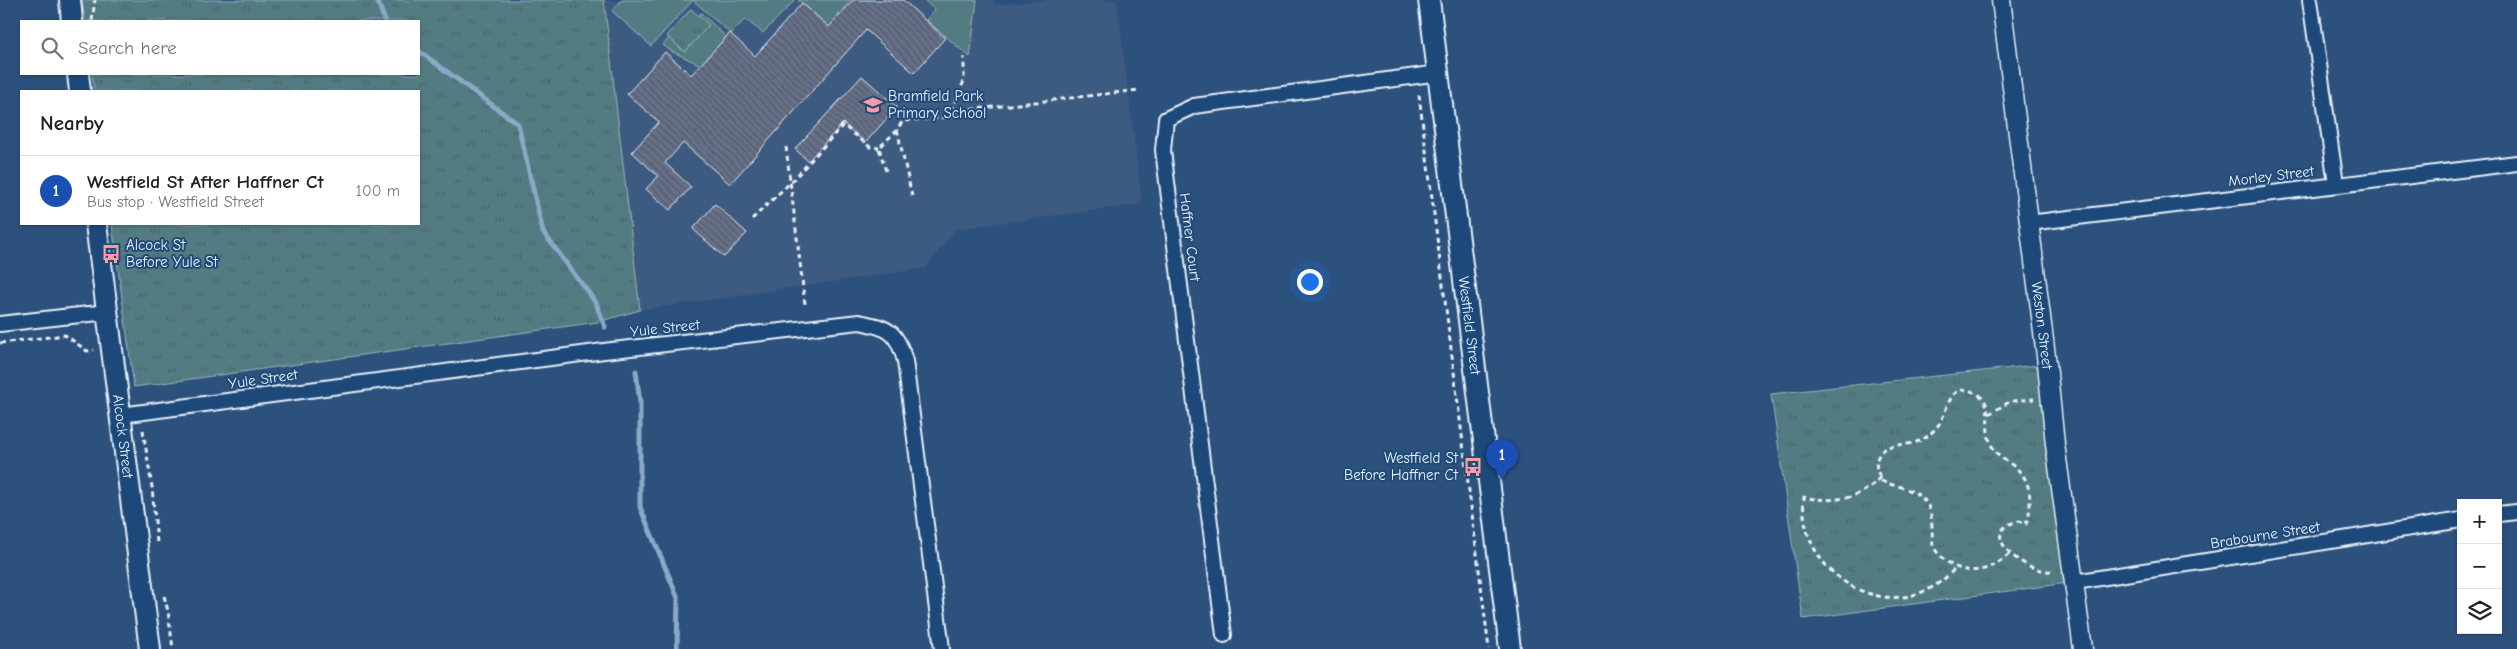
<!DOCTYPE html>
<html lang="en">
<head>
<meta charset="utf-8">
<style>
  :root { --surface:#fff; --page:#f2f2f2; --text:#202124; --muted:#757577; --line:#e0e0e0; --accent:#84575d }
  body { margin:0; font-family:"Comic Neue",sans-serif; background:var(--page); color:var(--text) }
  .controls { position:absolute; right:15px; bottom:15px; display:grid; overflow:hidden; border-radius:0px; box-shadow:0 1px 4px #0004 }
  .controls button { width:45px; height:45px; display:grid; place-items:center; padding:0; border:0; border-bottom:1px solid var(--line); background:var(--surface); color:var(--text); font:25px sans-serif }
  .you { position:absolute; left:1309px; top:281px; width:18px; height:18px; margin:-12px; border:4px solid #fff; border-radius:50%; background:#1a73e8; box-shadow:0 0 0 8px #1a73e833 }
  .badge { display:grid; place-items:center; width:32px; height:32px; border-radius:50%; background:var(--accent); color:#fff; font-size:16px; font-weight:700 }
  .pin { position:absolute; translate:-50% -41px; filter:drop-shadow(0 1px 2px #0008) }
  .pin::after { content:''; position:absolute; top:26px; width:18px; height:15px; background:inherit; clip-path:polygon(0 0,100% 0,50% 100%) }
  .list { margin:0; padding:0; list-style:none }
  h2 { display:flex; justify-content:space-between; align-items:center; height:65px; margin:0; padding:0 20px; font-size:21px }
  h2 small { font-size:16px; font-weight:400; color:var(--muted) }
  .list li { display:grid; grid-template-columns:32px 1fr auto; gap:15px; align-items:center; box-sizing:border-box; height:70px; padding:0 20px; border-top:1px solid var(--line) }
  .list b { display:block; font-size:19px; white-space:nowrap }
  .list p { margin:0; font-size:16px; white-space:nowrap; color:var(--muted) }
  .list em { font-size:16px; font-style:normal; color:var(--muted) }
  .icon { flex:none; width:28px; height:28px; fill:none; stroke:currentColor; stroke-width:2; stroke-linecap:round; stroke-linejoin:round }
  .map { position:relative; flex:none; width:2517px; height:649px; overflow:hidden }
  .search { position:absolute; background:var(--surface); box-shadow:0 1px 4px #0004; left:20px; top:20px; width:400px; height:55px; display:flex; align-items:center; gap:12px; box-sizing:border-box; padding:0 18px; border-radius:0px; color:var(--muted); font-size:19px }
  .panel { position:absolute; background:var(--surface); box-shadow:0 1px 4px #0004; left:20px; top:90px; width:400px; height:135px; border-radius:0px }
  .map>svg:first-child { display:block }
  .built { fill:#3e5a80 }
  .green { fill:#527b82; stroke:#9db6bd }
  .park { fill:url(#park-tufts); stroke:#9db6bd }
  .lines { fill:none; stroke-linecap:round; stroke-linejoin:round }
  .stream { stroke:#8aa9c7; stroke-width:5 }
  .building { fill:url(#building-back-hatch); stroke:#e8f1f8 }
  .minor-casing { stroke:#e8f1f8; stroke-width:18 }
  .tertiary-casing { stroke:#e8f1f8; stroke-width:21 }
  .secondary-casing { stroke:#e8f1f8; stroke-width:24 }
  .path { stroke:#e8f1f8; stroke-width:3; stroke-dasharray:5 4; stroke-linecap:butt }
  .minor { stroke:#1f4a7a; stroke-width:14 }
  .tertiary { stroke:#1f4a7a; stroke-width:18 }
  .secondary { stroke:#1f4a7a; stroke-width:20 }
  .labels { text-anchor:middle; stroke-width:4; stroke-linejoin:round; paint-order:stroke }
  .poi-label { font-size:15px; fill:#e8f1f8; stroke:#1f4a7a; text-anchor:start }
  .street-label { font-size:15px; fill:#e8f1f8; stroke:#1f4a7a }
</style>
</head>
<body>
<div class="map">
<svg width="2517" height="649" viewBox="0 0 2517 649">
  <defs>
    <pattern id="park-tufts" width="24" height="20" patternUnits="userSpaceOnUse" patternTransform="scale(1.25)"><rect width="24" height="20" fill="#527b82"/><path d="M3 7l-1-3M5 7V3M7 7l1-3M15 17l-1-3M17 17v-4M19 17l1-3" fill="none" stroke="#4d6469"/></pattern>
    <pattern id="building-back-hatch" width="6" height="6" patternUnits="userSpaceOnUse" patternTransform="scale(1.25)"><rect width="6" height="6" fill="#666f88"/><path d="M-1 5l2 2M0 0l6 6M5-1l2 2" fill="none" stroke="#545a66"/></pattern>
  </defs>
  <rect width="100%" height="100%" fill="#2d517d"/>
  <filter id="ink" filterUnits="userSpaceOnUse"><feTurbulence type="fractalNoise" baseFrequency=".02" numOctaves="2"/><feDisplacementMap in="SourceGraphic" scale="10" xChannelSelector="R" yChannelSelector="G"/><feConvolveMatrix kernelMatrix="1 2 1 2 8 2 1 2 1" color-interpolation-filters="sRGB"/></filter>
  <g filter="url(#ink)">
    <path class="built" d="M604,0H994L995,5L1049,0H1117L1142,204L955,229L926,268L640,310Z"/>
    <path class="green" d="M622,0H693L651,46L612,11Z
      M693,0H795L763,33L745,19L731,34Z
      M798,0H851L838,14L851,27L841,38Z
      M924,0H977L970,57L926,20L935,10Z
      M701,13L726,37L701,65L671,51L663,45L669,38L685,52L708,25L698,16Z"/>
    <path class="park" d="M82,0H604L640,310L598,322L134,387L112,224H419V91H94L92,74H419V21H85Z
      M691,9L709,25L685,52L667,36Z
      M2047,364L2075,582L1803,619L1771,394Z"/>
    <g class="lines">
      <path class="stream" d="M377,0L385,21
        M419,51L518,124L543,232L596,303L605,327
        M636,371L640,403V507L678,598L677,649"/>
    </g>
    <path class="building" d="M853,0H903L945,38L914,73L866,30L730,184L683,143L665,163L691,187L670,210L646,189L658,176L632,152L659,122L627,94L665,52L691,75L730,33L755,56L802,3L829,27Z
      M862,76L897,107L865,143L843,123L808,161L795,149Z
      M715,204L747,233L724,257L693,229Z"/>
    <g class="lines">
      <g class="minor-casing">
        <path id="minor" d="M2310,0L2336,184
          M2029,223L2517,163
          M0,324L107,312
          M121,415L604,351L859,322C889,328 897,331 905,361L942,649
          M2498,514L2517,512
          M2075,582L2461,520
          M1224,635L1163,150L1166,119L1194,106L1439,73"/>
      </g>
      <g class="tertiary-casing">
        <g id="tertiary">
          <path id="s1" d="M2001,0L2047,364L2055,444L2083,649"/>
        </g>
      </g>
      <g class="secondary-casing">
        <g id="secondary">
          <path d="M70,0L72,21"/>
          <path id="s2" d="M1429,0L1510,649"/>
          <path d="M78,74L80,91"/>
          <path id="s3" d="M96,224L150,649"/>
        </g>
      </g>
      <path class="path" d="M92,21L95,0
        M1419,95L1489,649
        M951,111L964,81V57
        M786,147L805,304
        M886,171L879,148L897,130
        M912,196L897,129L903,121L951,117L950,112L1139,90
        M752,219L793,180L843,125L870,147L879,148
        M0,343L65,335L87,351L94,350
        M1989,414L2011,401L2034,399
        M143,430L152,487L157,543
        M1880,477C1863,500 1830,503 1804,497C1796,579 1899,635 1956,567
        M2009,554C1986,578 1950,576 1933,546C1930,519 1938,500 1904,488C1897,485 1889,485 1882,481C1875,468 1873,459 1885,448C1898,443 1913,446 1925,438C1931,434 1937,428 1941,421C1948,408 1950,381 1976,393C2001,406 1973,435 2003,459C2009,463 2016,467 2021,473C2032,485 2032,510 2026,524L2019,521C1973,531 2024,575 2055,571
        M164,596L168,611L173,649"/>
      <use href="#minor" class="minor"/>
      <use href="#tertiary" class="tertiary"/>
      <use href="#secondary" class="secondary"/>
    </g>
  </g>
  <defs>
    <g id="school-bare" transform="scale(1.5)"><path d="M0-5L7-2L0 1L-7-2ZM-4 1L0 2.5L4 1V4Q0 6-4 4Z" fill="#ff9aa2" stroke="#1f4a7a" stroke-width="2.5" paint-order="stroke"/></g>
    <g id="bus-bare" transform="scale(1.5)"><path d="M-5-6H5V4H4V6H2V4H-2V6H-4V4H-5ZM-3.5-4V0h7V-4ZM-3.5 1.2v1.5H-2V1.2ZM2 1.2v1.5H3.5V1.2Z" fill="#ff9aa2" stroke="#1f4a7a" stroke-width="2.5" paint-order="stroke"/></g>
  </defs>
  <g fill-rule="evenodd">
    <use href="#school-bare" x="873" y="105"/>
    <use href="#bus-bare" x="111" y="254"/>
    <use href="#bus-bare" x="1473" y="467"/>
  </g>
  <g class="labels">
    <g class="poi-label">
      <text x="888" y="101">Bramfield Park<tspan x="888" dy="17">Primary School</tspan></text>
      <text x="126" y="250">Alcock St<tspan x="126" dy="17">Before Yule St</tspan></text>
      <text x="1458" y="463" text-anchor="end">Westfield St<tspan x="1458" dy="17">Before Haffner Ct</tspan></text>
    </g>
    <g class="street-label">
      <text transform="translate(2271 176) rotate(-7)" y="5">Morley Street</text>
      <text transform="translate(1190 237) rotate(83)" y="5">Haffner Court</text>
      <text dy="5" stroke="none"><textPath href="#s2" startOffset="328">Westfield Street</textPath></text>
      <text dy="5" stroke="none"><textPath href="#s1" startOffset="328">Weston Street</textPath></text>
      <text transform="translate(665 328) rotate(-6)" y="5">Yule Street</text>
      <text transform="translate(263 379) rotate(-8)" y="5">Yule Street</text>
      <text dy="5" stroke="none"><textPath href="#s3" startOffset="214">Alcock Street</textPath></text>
      <text transform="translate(2265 535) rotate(-9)" y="5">Brabourne Street</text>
    </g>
  </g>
</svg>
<div class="controls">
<button>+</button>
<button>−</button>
<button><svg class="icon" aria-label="layers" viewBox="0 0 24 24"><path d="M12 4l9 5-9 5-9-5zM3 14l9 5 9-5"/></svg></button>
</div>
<div class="you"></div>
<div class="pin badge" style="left:1502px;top:480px;background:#1a4fb4">1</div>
<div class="search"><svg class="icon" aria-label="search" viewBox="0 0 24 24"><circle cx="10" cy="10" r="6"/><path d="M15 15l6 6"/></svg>Search here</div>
<section class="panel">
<h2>Nearby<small></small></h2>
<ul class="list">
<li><span class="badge" style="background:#1a4fb4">1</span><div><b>Westfield St After Haffner Ct</b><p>Bus stop · Westfield Street</p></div><em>100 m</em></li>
</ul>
</section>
</div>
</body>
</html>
